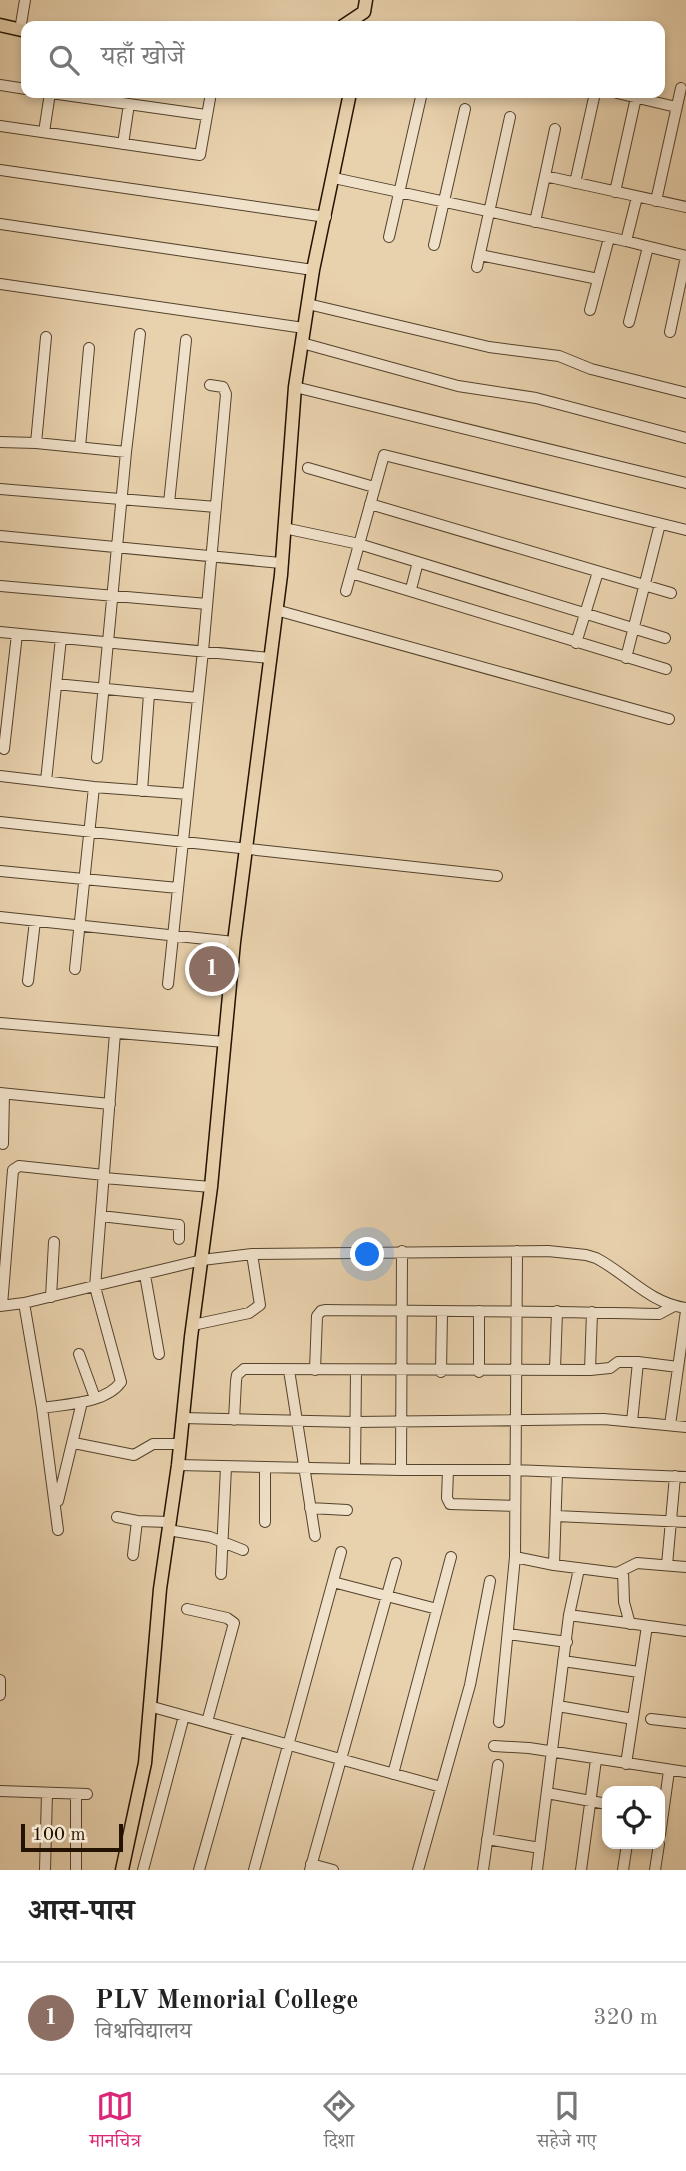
<!DOCTYPE html>
<html lang="hi">
<head>
<meta charset="utf-8">
<style>
  :root { --surface:#fff; --page:#f2f2f2; --text:#222; --muted:#767676; --line:#e0e0e0; --accent:#db2777 }
  body { margin:0; font-family:"Old Standard TT","Noto Serif Devanagari",serif; background:var(--page); color:var(--text) }
  .controls { position:absolute; right:21px; bottom:21px; display:grid; overflow:hidden; border-radius:14px; box-shadow:0 4px 10px #0003 }
  .controls button { width:63px; height:63px; display:grid; place-items:center; padding:0; border:0; border-bottom:2px solid var(--line); background:var(--surface); color:var(--text); font:35px sans-serif }
  .scale { position:absolute; left:21px; bottom:18px; width:102px; box-sizing:border-box; padding-left:7px; border:4px solid #231200; border-top:0; font-size:19px; line-height:24px; white-space:nowrap; color:#231200; -webkit-text-stroke:5px #f0e1ca; paint-order:stroke }
  .you { position:absolute; left:368px; top:1255px; width:24px; height:24px; margin:-18px; border:5px solid #fff; border-radius:50%; background:#1a73e8; box-shadow:0 0 0 10px #1a73e833 }
  .badge { display:grid; place-items:center; width:46px; height:46px; border-radius:50%; background:var(--accent); color:#fff; font-size:23px; font-weight:700 }
  .pin { position:absolute; translate:-50% -50%; border:4px solid #fff; box-shadow:0 2px 7px #0006 }
  .list { margin:0; padding:0; list-style:none }
  h2 { display:flex; justify-content:space-between; align-items:center; height:91px; margin:0; padding:0 28px; font-size:30px }
  h2 small { font-size:23px; font-weight:400; color:var(--muted) }
  .list li { display:grid; grid-template-columns:46px 1fr auto; gap:21px; align-items:center; box-sizing:border-box; height:112px; padding:0 28px; border-top:2px solid var(--line) }
  .list b { display:block; font-size:26px; white-space:nowrap }
  .list p { margin:0; font-size:23px; white-space:nowrap; color:var(--muted) }
  .list em { font-size:23px; font-style:normal; color:var(--muted) }
  .icon { flex:none; width:38px; height:38px; fill:none; stroke:currentColor; stroke-width:2; stroke-linecap:round; stroke-linejoin:round }
  .map { position:relative; flex:none; width:686px; height:1870px; overflow:hidden }
  .search { position:absolute; background:var(--surface); box-shadow:0 4px 10px #0003; left:21px; right:21px; top:21px; height:77px; display:flex; align-items:center; gap:18px; box-sizing:border-box; padding:0 24px; border-radius:14px; color:var(--muted); font-size:26px }
  .sheet { height:203px; background:var(--surface) }
  nav { display:flex; justify-content:space-around; align-items:center; box-sizing:border-box; height:98px; border-top:2px solid var(--line); background:var(--surface); font-size:19px; color:var(--muted) }
  nav a { display:grid; justify-items:center; gap:4px }
  nav .on { color:var(--accent) }
  .map>svg:first-child { display:block }
  .lines { fill:none; stroke-linecap:round; stroke-linejoin:round }
  .minor-casing { stroke:#54422b; stroke-width:12 }
  .major-casing { stroke:#231200; stroke-width:15 }
  .minor { stroke:#f0e1ca; stroke-width:10 }
  .major { stroke:#e8d1ad; stroke-width:12 }
</style>
</head>
<body>
<div class="map">
<svg width="686" height="1870" viewBox="0 0 686 1870">
  <rect width="100%" height="100%" fill="#e8d1ad"/>
  <filter id="stains"><feTurbulence type="fractalNoise" baseFrequency=".00286" numOctaves="4"/><feColorMatrix values="0 0 0 0 .2 0 0 0 0 .09 0 0 0 0 .02 0 0 0 .5 -.17"/></filter>
  <radialGradient id="worn" r=".72"><stop offset=".6" stop-color="#630" stop-opacity="0"/><stop offset="1" stop-color="#630" stop-opacity=".3"/></radialGradient>
  <g class="lines">
    <g class="minor-casing">
      <path id="minor" d="M20,30L25,0
        M0,85L26,89
        M51,93L206,115
        M617,93L676,107
        M0,126L200,155L211,93
        M44,132L50,93
        M123,144L129,104
        M0,170L326,217
        M545,176L555,129
        M334,178L626,241L686,256
        M575,183L595,93
        M615,192L637,93
        M656,201L681,88
        M535,222L545,176L686,207
        M0,224L313,270
        M389,237L421,97
        M626,241L637,197
        M434,245L465,109
        M480,255L598,279
        M477,267L510,117
        M0,284L304,328
        M308,304L489,347L559,356L591,369L686,393
        M590,310L609,238
        M629,322L648,247
        M670,332L686,257
        M302,343L458,386L536,398L686,438
        M295,387L686,483
        M0,442L36,443L126,452
        M36,443L46,337
        M80,447L89,348
        M308,468L374,487
        M0,489L216,507
        M169,503L186,340
        M370,504L671,593
        M284,528L359,544L665,638
        M0,536L281,563
        M351,573L666,669
        M0,586L207,604
        M411,589L418,562
        M346,591L384,455L686,530
        M276,610L669,719
        M0,632L270,658
        M576,643L598,572
        M626,658L660,524
        M56,684L198,698
        M4,749L17,634
        M97,758L126,452L140,334
        M0,776L94,787L188,794
        M46,781L61,638
        M142,791L149,694
        M0,822L497,876
        M0,871L178,888
        M0,917L234,942
        M75,969L94,787
        M28,981L35,921
        M168,984L203,651L226,394L223,387L210,385
        M0,1023L225,1042
        M0,1093L110,1104
        M3,1144L4,1094
        M104,1178L211,1187
        M101,1216L179,1225V1239
        M145,1275L159,1354
        M51,1297L54,1242
        M24,1303L42,1408L58,1530
        M2,1305L13,1170L19,1166L104,1175
        M0,1306L24,1303L202,1260L252,1254L548,1251L586,1255L596,1258C627,1274 649,1303 686,1308
        M479,1311V1372
        M193,1325L249,1313L260,1305L252,1254
        M79,1354L95,1398
        M555,1369L557,1311
        M289,1370L315,1536
        M315,1370L317,1316L321,1311L326,1310C437,1311 548,1311 659,1314L674,1306
        M590,1370L592,1312
        M441,1372L442,1312
        M42,1408C68,1404 106,1403 121,1382L95,1287L115,1033
        M182,1418L355,1422L604,1419L686,1427
        M234,1420L236,1381L237,1375L244,1369L590,1370L610,1368L618,1362H638L678,1367
        M632,1422L638,1362
        M670,1425L686,1311
        M74,1443L134,1455L153,1444H180
        M178,1465L401,1470H514L686,1477
        M355,1469L356,1371
        M401,1470L402,1251
        M448,1470L447,1498L450,1504L515,1506
        M58,1501L82,1402
        M310,1508L347,1510
        M556,1516L686,1522
        M117,1517L137,1521
        M265,1522V1468
        M168,1530L210,1537L243,1550
        M133,1555L137,1521L169,1522
        M515,1557L554,1565L617,1573L637,1563L686,1567
        M554,1565L557,1473
        M667,1565L675,1476
        M623,1571L624,1602L630,1624
        M221,1574L226,1467
        M333,1582L437,1609
        M187,1609L227,1618L234,1623L207,1722
        M569,1615L686,1631
        M508,1634L567,1642
        M563,1661L639,1672
        M0,1680V1695
        M149,1706L441,1787
        M558,1706L633,1719
        M651,1719L686,1723
        M499,1722L515,1557L517,1251
        M494,1746L529,1748L686,1772
        M626,1764L647,1626
        M393,1774L451,1557
        M0,1791L87,1794
        M547,1793L607,1804
        M76,1794V1870
        M660,1835L669,1771
        M487,1839L540,1848
        M311,1864L333,1870
        M45,1870L47,1793
        M143,1870L184,1716
        M199,1870L238,1732
        M254,1870L341,1552
        M310,1870L396,1563
        M418,1870L470,1685L490,1581
        M483,1870L498,1765
        M537,1870L569,1615L579,1569
        M581,1870L596,1760
        M623,1870L627,1844
        M655,1870L659,1844"/>
    </g>
    <g class="major-casing">
      <path id="major" d="M0,25L26,31
        M343,26L364,12L366,0
        M122,1870L145,1763L160,1589L178,1465L191,1337L211,1187L234,942L281,575L295,387L313,270L350,93"/>
    </g>
    <use href="#minor" class="minor"/>
    <use href="#major" class="major"/>
  </g>
  <rect width="100%" height="100%" filter="url(#stains)"/>
  <rect width="100%" height="100%" fill="url(#worn)"/>
</svg>
<div class="controls">
<button><svg class="icon" aria-label="locate" viewBox="0 0 24 24"><circle cx="12" cy="12" r="6"/><path d="M12 2v4M12 18v4M2 12h4M18 12h4"/></svg></button>
</div>
<div class="scale">100 m</div>
<div class="you"></div>
<div class="pin badge" style="left:212px;top:969px;background:#8d6e63">1</div>
<div class="search"><svg class="icon" aria-label="search" viewBox="0 0 24 24"><circle cx="10" cy="10" r="6"/><path d="M15 15l6 6"/></svg>यहाँ खोजें</div>
</div>
<section class="sheet">
<h2>आस-पास<small></small></h2>
<ul class="list">
<li><span class="badge" style="background:#8d6e63">1</span><div><b>PLV Memorial College</b><p>विश्वविद्यालय</p></div><em>320 m</em></li>
</ul>
</section>
<nav>
<a class="on"><svg class="icon" aria-label="map" viewBox="0 0 24 24"><path d="M3 6l6-2 6 2 6-2v14l-6 2-6-2-6 2zM9 4v14M15 6v14"/></svg>मानचित्र</a>
<a><svg class="icon" aria-label="directions" viewBox="0 0 24 24"><path d="M12 3l9 9-9 9-9-9zM9 14v-3h6M13 9l2 2-2 2"/></svg>दिशा</a>
<a><svg class="icon" aria-label="saved" viewBox="0 0 24 24"><path d="M7 4h10v16l-5-4-5 4z"/></svg>सहेजे गए</a>
</nav>
</body>
</html>
